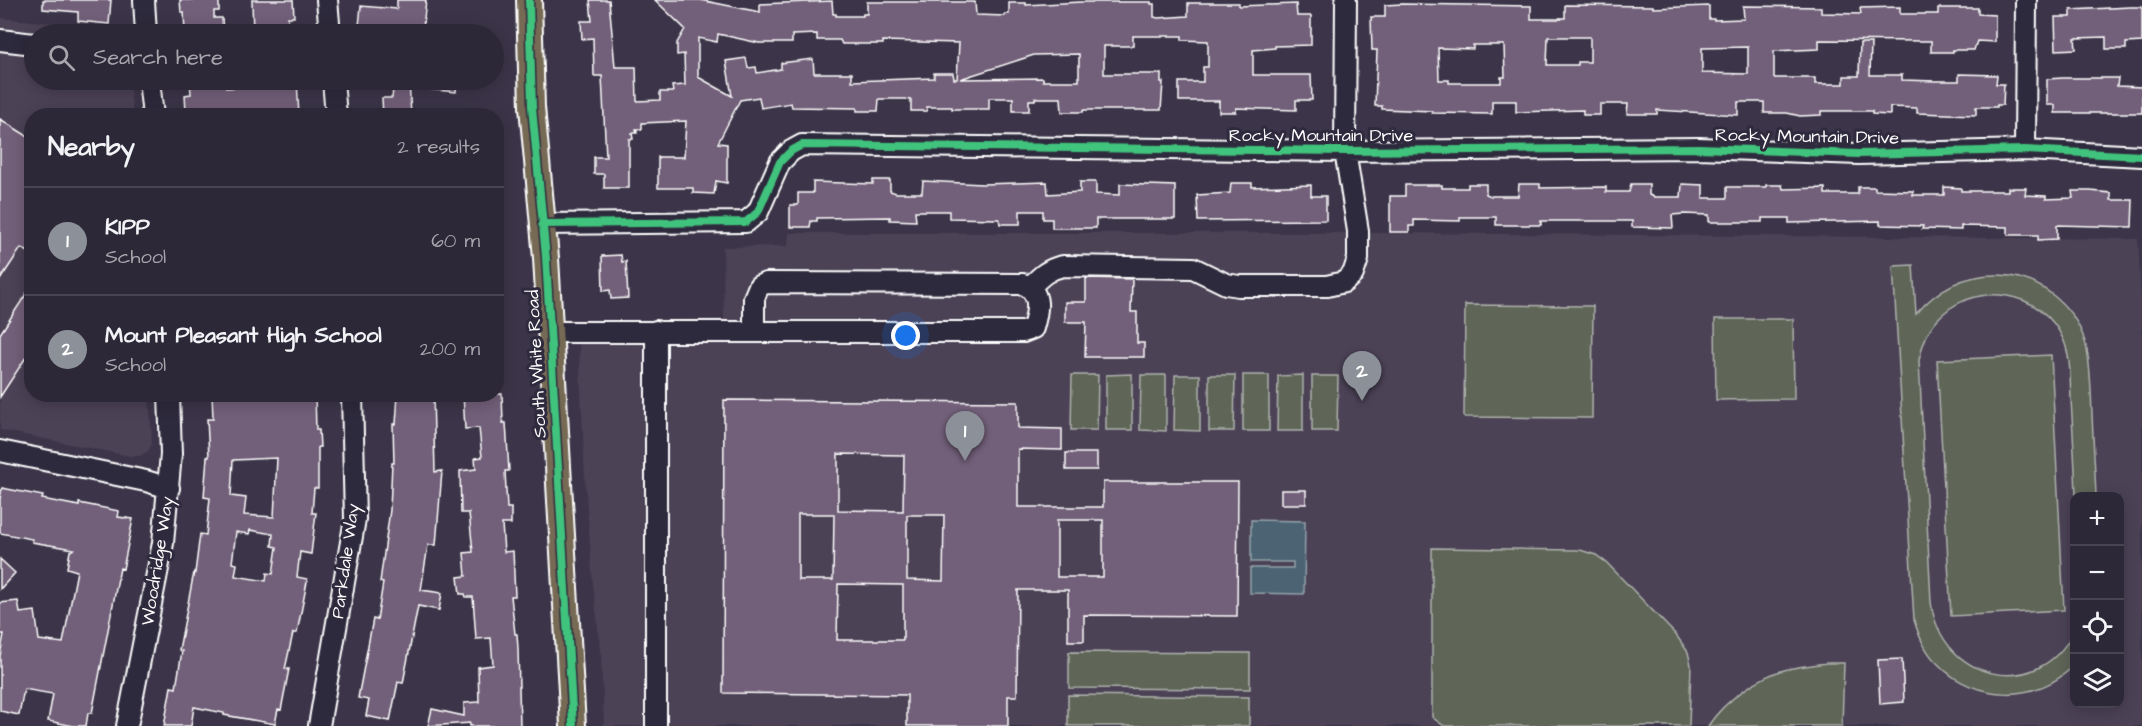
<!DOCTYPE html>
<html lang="en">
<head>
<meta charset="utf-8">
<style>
  :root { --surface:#2d2837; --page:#393442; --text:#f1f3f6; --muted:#a7a6ad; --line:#484452; --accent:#8c9099 }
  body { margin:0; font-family:"Architects Daughter",sans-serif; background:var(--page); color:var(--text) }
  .controls { position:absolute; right:18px; bottom:18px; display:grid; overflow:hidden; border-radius:12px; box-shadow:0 3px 15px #0003 }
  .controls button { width:54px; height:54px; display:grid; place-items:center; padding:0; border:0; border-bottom:2px solid var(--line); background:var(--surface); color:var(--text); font:30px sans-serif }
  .you { position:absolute; left:906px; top:336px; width:21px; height:21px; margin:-15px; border:4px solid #fff; border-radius:50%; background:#1a73e8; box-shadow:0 0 0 9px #1a73e833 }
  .badge { display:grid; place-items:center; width:39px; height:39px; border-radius:50%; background:var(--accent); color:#fff; font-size:20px; font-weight:700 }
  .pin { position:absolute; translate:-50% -50px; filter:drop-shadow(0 2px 3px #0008) }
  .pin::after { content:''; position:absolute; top:32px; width:21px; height:18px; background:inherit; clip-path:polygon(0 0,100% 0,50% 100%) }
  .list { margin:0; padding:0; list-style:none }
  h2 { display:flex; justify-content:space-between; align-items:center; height:78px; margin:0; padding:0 24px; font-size:26px }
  h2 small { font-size:20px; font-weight:400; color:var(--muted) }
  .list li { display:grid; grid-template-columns:39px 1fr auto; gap:18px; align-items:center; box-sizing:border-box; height:108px; padding:0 24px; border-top:2px solid var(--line) }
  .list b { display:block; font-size:22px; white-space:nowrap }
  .list p { margin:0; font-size:20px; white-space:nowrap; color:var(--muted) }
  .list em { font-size:20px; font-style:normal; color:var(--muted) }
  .icon { flex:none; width:33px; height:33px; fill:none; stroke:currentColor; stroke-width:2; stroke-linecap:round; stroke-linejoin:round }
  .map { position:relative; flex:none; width:2142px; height:726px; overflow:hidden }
  .search { position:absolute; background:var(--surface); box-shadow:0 3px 15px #0003; left:24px; top:24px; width:480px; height:66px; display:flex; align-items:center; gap:15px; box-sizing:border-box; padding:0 21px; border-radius:33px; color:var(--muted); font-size:22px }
  .panel { position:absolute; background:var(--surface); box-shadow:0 3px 15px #0003; left:24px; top:108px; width:480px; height:294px; border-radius:24px }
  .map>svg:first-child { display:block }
  .built { fill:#4c4257; fill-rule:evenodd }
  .green { fill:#5f6658; stroke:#afb2ac; stroke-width:1.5 }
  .water { fill:#4b6473; stroke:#93a2ab; stroke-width:1.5 }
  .building { fill:#725f79; stroke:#fff; stroke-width:1.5; fill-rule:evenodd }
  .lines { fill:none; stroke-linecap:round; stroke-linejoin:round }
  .minor-casing { stroke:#fff; stroke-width:24 }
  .major-casing { stroke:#fff; stroke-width:28 }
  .minor { stroke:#2f2a3d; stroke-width:20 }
  .major { stroke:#766a55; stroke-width:24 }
  .cycleway-casing { stroke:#2f2a3d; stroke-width:11 }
  .cycleway { stroke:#40c37c; stroke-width:8 }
  .labels { text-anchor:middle; stroke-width:6; stroke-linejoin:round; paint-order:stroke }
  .street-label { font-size:18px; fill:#fff; stroke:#2f2a3d }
</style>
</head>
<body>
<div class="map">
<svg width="2142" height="726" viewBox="0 0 2142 726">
  <rect width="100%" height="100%" fill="#3c3549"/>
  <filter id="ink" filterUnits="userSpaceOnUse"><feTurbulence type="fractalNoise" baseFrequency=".0167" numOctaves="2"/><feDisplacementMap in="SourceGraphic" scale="12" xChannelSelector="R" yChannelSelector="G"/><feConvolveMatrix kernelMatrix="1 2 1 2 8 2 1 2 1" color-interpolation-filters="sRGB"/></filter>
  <g filter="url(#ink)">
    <path class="built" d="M0,18L123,30L124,34H34V80H129L133,115L32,116V394L149,395L152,444L148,451L140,456H130L0,430Z
      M789,233H1383L2138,239L2142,320V726H604L601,653L593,583L585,480L578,322L724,319L723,247L788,246ZM2074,496H2120V704H2074Z"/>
    <path class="green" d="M1913,265L1916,314C1937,289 1965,274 1999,275C2041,276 2079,309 2087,350C2091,371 2091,393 2092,414C2093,441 2095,469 2096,496H2076C2075,464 2073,432 2071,400C2070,380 2071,359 2064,341C2042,288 1971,279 1935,322C1926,333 1922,346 1919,360L1931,602C1941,681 2038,703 2074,631V665C2038,704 1974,702 1938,664C1925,652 1919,636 1914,620L1893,266Z
      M1465,305L1593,306L1592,418L1464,417Z
      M1715,319H1793L1794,399L1716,400Z
      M2051,355L2064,610L1951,616L1937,360Z
      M1132,374V430H1106V375Z
      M1072,375H1098L1097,430H1071Z
      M1141,375H1166V431L1140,430Z
      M1175,375H1200V431L1174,430Z
      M1209,375H1235L1234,431H1209Z
      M1243,375H1269V431H1243Z
      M1303,375V431H1277L1278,376Z
      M1312,376H1338L1337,431H1312Z
      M1432,548L1580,550L1596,555L1607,563L1676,635L1688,652L1691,665L1689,726H1444L1432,717Z
      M1069,652L1250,653V689L1069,688Z
      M1826,663H1844L1842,726H1708C1724,701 1760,675 1788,669C1801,666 1814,665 1826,663Z
      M1068,695L1249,697V726H1068Z"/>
    <path class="water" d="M1251,520L1305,521L1304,594L1250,593V568H1293V562H1251Z"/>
    <path class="building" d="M43,0H111L109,24L78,21V12L43,9Z
      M180,0H219V11H214V18H222L223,34H185L184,12H181Z
      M252,0H293L294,17H288L289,34H253Z
      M397,0H426L423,28L404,27V30L359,26L361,6L397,9Z
      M590,0H609L615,67H636L637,101L660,100V92H673L672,86L685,85L684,54L677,55V43L685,29L655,0H700L760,12V4L832,1L833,14H836V16H863V14H867V2H975L976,15L1005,16V14H1009V3H1026V5L1081,2H1151V4H1154V17L1158,18L1188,16V3H1239V6L1296,4L1297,16H1311V45L1275,46V48L1253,50V75H1311L1312,100H1296V110L1236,108V112H1219V101H1179V82H1203V67H1208V41L1182,40V36H1133V46H1104V74H1161V82H1163L1161,110H1083V112H1062L1061,98H1035V100H1029V111H1013V98H989V109H952V107H927V111H911V100L905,99H879L878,111H857V108L792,107L791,103L761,108L759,97L740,100L718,143L727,144V183L716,181L714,194L693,193V188H658V157H684L686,121L642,123V129H636L637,133H632L633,139H629V188H604V174H594V157H606L602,76H594L593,38L582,39L581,21H592ZM718,34L759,43H792V35L817,34V40H840L842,44H883V41L959,43L957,79H954L953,73H934V78L852,81V73H814L813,59L781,63V69L757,73L756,67L748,68L746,58L726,61L732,96L698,77V38L717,42ZM1079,54V81H1043V78L960,79L1034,55Z
      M1402,4L1531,6V19H1561L1560,18H1565V5L1653,6V8L1709,6V19H1714V20L1744,19L1743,6L1821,7V13L1861,14L1860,8L1900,7V14H1938V8H1978V14L1995,15V42L1977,41L1974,50H1953V52H1931V41H1922L1819,40V49L1774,51V78H1815V84H1844V76H1859L1860,43H1871L1870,75H1902V80L1936,81H1959V74L1997,75L1996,84H2004L2003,105H1997V107H1976V115L1917,113V108L1890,107V115L1872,114V111H1821V115L1800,116L1787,113H1764V102H1738V115L1657,110V114H1627L1628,104H1600V115H1583V110L1516,112V101H1492V114L1432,113V111L1382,109V106H1375L1377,50H1372L1371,17H1385V5ZM1548,37H1590V62H1578V65H1547ZM1504,45L1505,77H1501V83H1449V80H1439L1438,48L1473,49V45ZM1748,47V74L1702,73V48Z
      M2130,7H2142V42L2126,43V49H2106V37L2075,38L2076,49L2056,50L2055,17H2071V10Z
      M2063,78H2118L2117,86L2142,87V113H2055V105H2047V79Z
      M190,80H226V88L256,86L255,80H297L299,116H190L189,111H186L185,95L191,94Z
      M394,80H409L411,116H383L382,98H392Z
      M416,80H457L456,92L416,88Z
      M0,119L32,139V254L21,248L0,280Z
      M873,180H890V191L896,193H922L923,181L982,184L1047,182L1048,194L1080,192V182H1096V194L1120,195V184L1175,186V219H1096V228H1052V219H1043V211H1020V224H1000L999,219L949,218V211H915L916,221L890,220V217L817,218V221H811L810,227H790V205H798V193H813V182L873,184Z
      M1231,183H1252V187L1311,185V196H1326V220L1198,221L1197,195L1230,193Z
      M1468,184H1486V194L1491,196H1518L1519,184H1540V188L1606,187V192H1629L1631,184H1649V195L1654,197H1681L1682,184L1703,185V198H1727V187H1766V185H1782L1783,189L1825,188V194H1858V187H1875V190L1913,191V195H1944V187L1961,188V191H2008V188H2026L2025,195L2046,196V199L2073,198L2072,191H2090L2111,193V200H2133L2132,227L2057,225V239L2038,240V235H2008V227L1961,226V230L1922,229L1923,226L1880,225V221L1789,223V218H1762V222H1709V215L1684,214L1672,215L1673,228L1632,227V221H1541V225H1496V217H1460V221L1414,220V226H1409V232H1390V196H1405V185H1442V188H1468Z
      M621,255L622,262L626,261L628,298L611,299L610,290L603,291L602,256Z
      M1086,278L1132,279L1131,312H1137V343H1144V357H1085L1086,322H1065V302H1086Z
      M32,285V348L0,397V334Z
      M212,394H315L316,430H319L320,447H318V488H314L312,513H316L314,529L311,554L300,552L297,577L307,579V582L297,633H293L285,669H289L281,710L278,709L275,724L224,715V713L194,707L191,726H164L171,687L176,688L182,651L179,650L194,572L195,573L200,534L206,535L210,498L204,497L207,457H209L207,419H213ZM277,458L274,517L244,515L246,498L231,496L233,460ZM250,530L273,534L272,546L277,547L273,574L267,573L266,581L235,576L237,564L232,563L236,532L249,534Z
      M398,394H433L435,472L442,471L436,545H428L421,590L442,593L439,610L418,606L403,683L398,682L390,721L366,716L369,700L358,698L373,619L377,620L383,583L380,582L390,510L392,463H394L393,424H396Z
      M463,394H502L503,423H506L509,471H505L507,508H511V524H502L504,552L513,551L515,596H511L515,634H517L518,649L520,726H470V723L428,726L432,709L464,716V703L479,702L478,667L493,665L491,638L476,639L473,597H466L465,594H460L458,577L466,576L464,553L473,552L469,513H461L460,471L476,469L475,458L482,457L479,428L465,429Z
      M724,400L1018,402V428L1062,429V450L1018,449V507H1103V482H1238L1237,616L1084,615V641H1068V590H1018L1017,696H1008V726H907V695L723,693ZM838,454L904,455L903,511L838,510ZM798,514H834L833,580H798ZM907,515H944L943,581L907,580ZM1057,520H1103V577H1057ZM838,584L903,585V640H837Z
      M1066,453H1097V470H1066Z
      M2,488L43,496L42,499L79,506V503L119,511L118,517L133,519L123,569L120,568L92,713H88L86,726H74L48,721L53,694L24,689L19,715L0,711V656L4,634H0V603L18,601L20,613L35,611L39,640L63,643L77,571L67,568L70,551L74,549L32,542V539L0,533V499Z
      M1281,490H1306V504H1281Z
      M0,559L15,573L0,589Z
      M1902,659L1904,702L1880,704L1878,660Z"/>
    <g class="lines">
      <g class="minor-casing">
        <path id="minor" d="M144,0L146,34
          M327,0L330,34
          M0,40L34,44
          M149,80L153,116
          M333,80L336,116
          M2025,150L2026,0
          M542,224L746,222L758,212L780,162L791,151L802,145L1345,151L1699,148L1859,154L2025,150L2142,156
          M766,283L1023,284C1042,292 1038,311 1033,328L1023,332H754V298L759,286Z
          M1030,287C1041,276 1048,269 1063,266L1193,268L1226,284L1239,286H1327L1344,282L1353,274L1358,259V231L1345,151L1346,0
          M656,331V726
          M549,332H754
          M0,451L146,481L169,488
          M127,726L163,543L171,454L169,394
          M319,726L355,519L352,394"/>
      </g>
      <g class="major-casing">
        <path id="major" d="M529,0L532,107L546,258L573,726"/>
      </g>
      <use href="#minor" class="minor"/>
      <use href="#major" class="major"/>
      <g class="cycleway-casing">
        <path id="cycleway" d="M529,0L532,107L546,258L573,726
          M542,224L746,222L758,212L780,162L791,151L802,145L1345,151L1699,148L1859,154L2025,150L2142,156"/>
      </g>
      <use href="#cycleway" class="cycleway"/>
    </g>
  </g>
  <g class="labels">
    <g class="street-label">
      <text x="1321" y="141">Rocky Mountain Drive</text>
      <text transform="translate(1807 136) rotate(1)" y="6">Rocky Mountain Drive</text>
      <text transform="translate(536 364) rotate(-93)" y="6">South White Road</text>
      <text transform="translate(157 561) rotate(-81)" y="6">Woodridge Way</text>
      <text transform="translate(345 561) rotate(-82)" y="6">Parkdale Way</text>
    </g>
  </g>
</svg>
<div class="controls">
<button>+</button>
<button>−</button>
<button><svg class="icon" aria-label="locate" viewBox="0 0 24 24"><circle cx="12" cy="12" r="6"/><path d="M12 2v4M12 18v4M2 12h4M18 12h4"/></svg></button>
<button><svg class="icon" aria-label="layers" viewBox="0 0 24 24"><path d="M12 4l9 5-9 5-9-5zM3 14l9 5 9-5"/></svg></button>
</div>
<div class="you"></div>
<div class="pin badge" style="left:965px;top:461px">1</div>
<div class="pin badge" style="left:1362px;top:401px">2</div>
<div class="search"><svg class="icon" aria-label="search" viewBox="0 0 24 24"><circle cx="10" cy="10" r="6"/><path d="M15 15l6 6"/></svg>Search here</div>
<section class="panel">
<h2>Nearby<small>2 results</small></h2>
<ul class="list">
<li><span class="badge">1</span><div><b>KIPP</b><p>School</p></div><em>60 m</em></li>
<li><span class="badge">2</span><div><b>Mount Pleasant High School</b><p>School</p></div><em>200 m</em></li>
</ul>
</section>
</div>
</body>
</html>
